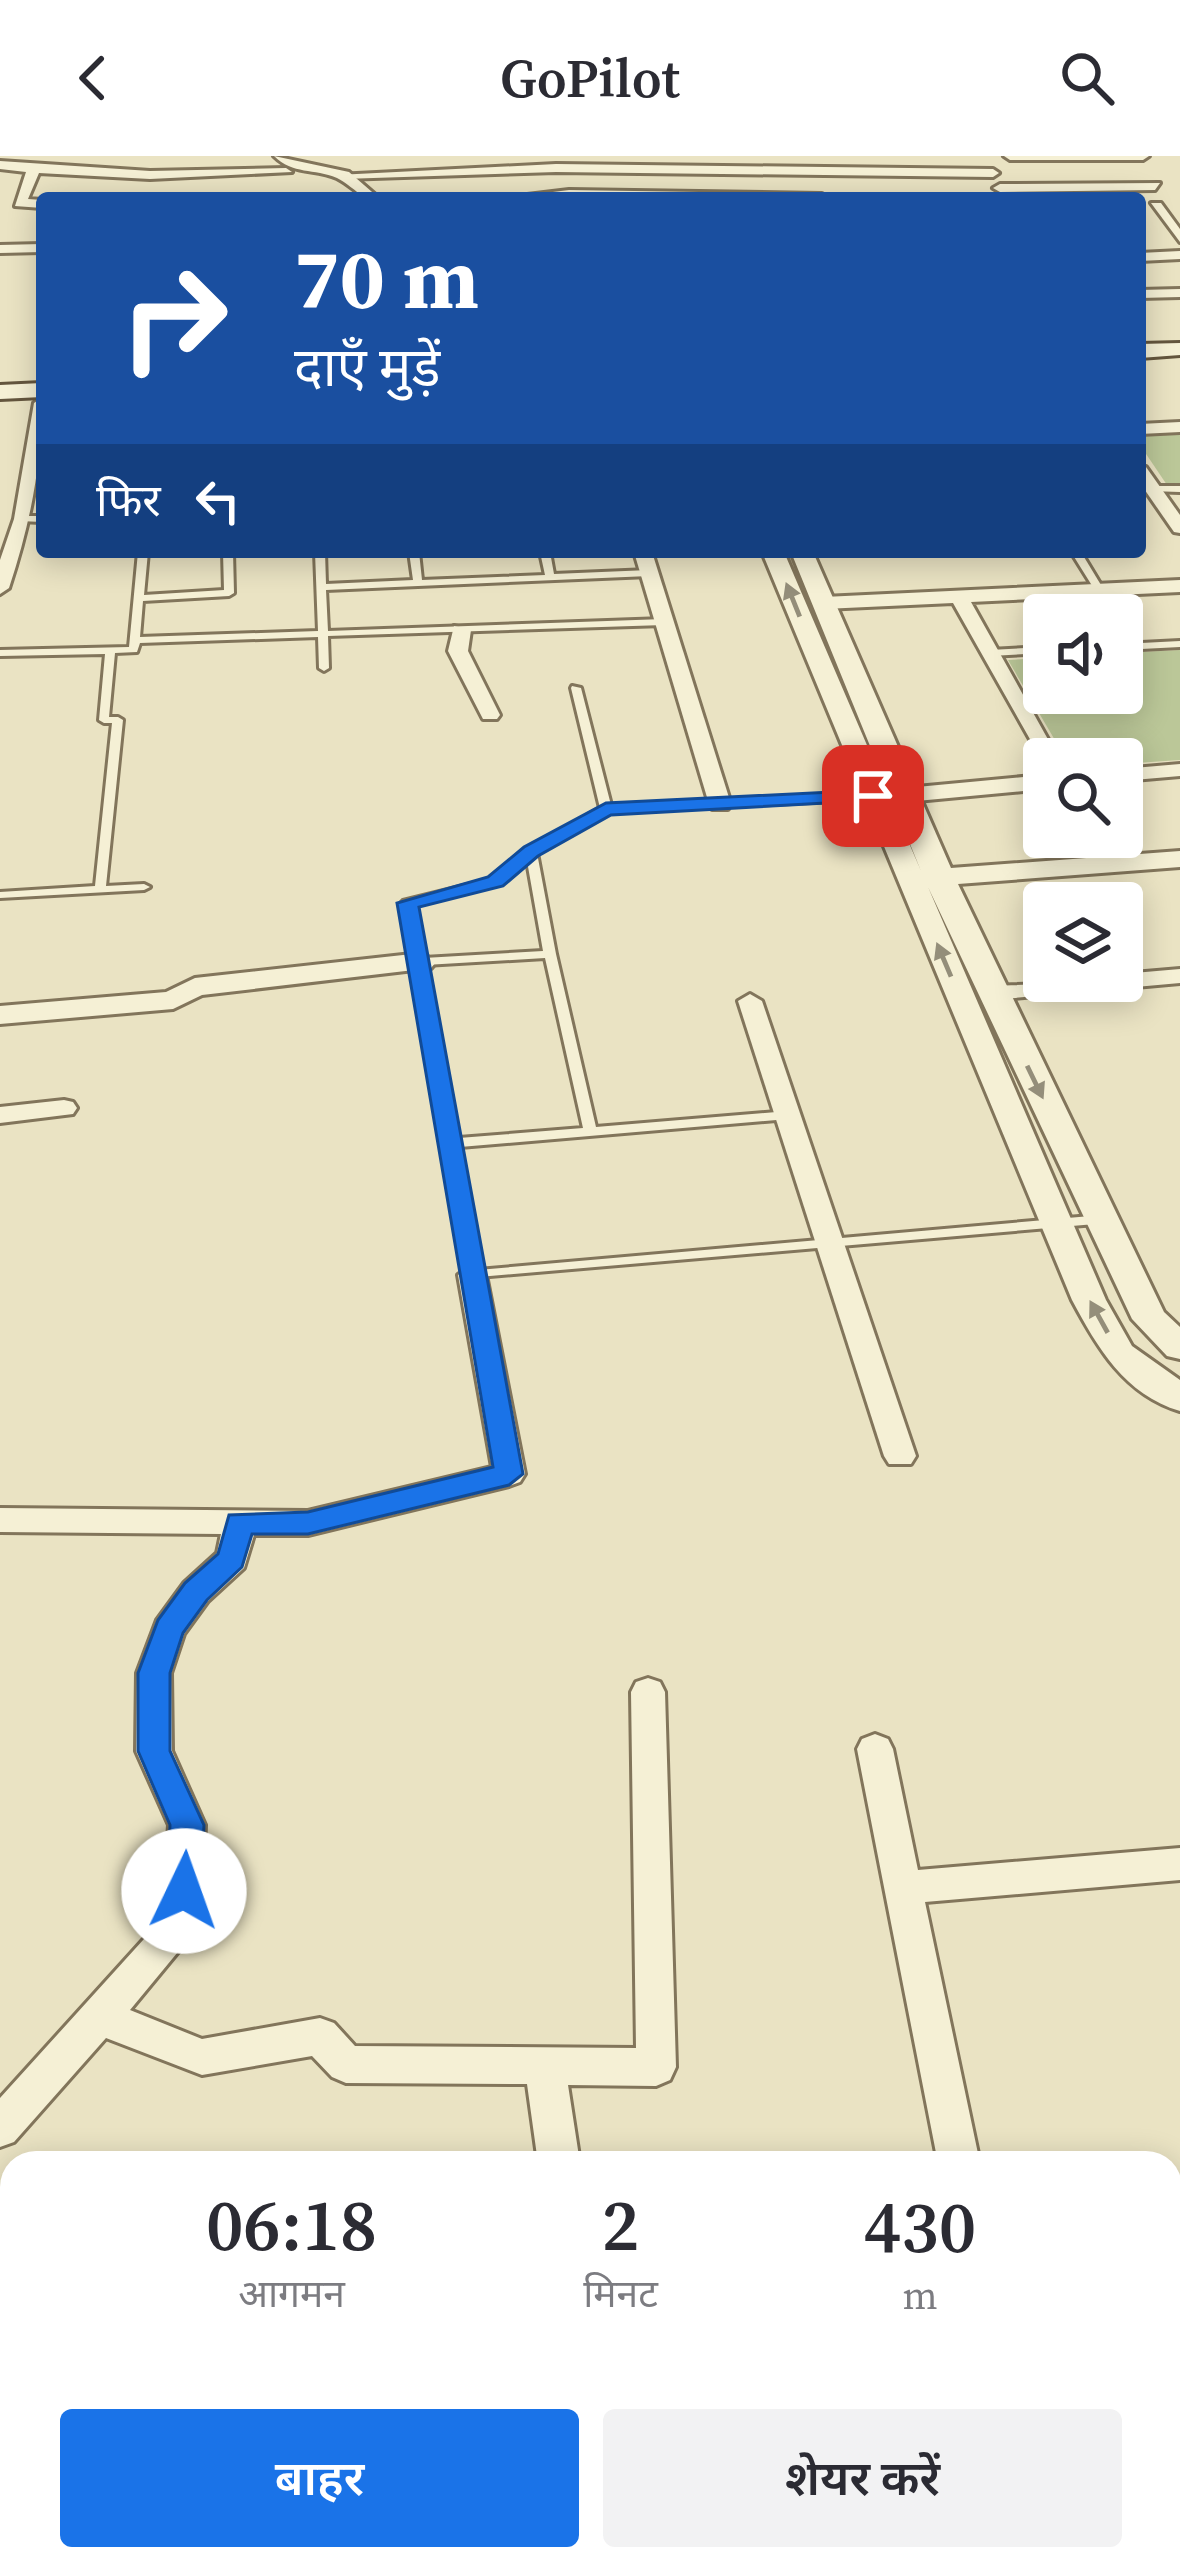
<!DOCTYPE html>
<html lang="hi">
<head>
<meta charset="utf-8">
<style>
  :root { --surface:#fff; --page:#f2f2f3; --text:#2b2b33; --muted:#7c7c81; --accent:#1a73e8 }
  body { margin:0; font-family:"Source Serif 4","Noto Sans Devanagari",serif; background:var(--page); color:var(--text); height:100vh; display:flex; flex-direction:column; font-size:45px; white-space:nowrap }
  * { box-sizing:border-box; margin:0 }
  p { font-size:39px; color:var(--muted) }
  .icon { flex:none; width:66px; height:66px; fill:none; stroke:currentColor; stroke-width:2; stroke-linecap:round; stroke-linejoin:round }
  .map { position:relative; flex:1; overflow:hidden }
  .details { position:absolute; left:0px; top:1995px; width:1182px; height:420px; display:flex; flex-direction:column; background:var(--surface); border-radius:36px 36px 0 0; box-shadow:0 6px 30px #0003 }
  .details>* { flex:none }
  .guide { position:absolute; left:36px; top:36px; width:1110px; height:366px; border-radius:12px; box-shadow:0 6px 30px #0003; background:#1a4fa0; color:#fff; overflow:hidden }
  .buttons { position:absolute; left:1023px; top:438px; display:grid; gap:24px }
  .buttons a { display:grid; place-items:center; width:120px; height:120px; border-radius:12px; background:var(--surface); box-shadow:0 6px 30px #0003; font-size:60px }
  .pin { position:absolute; display:grid; place-items:center; width:102px; height:102px; color:#fff; margin:-51px; border-radius:24px; box-shadow:0 6px 18px #0006 }
  .me { position:absolute; width:132px; margin:-66px; rotate:3deg; stroke-linejoin:round; filter:drop-shadow(0 0 9px #0008) }
  .turn { display:flex; align-items:center; gap:42px; height:252px; padding:0 60px; font-size:54px }
  .turn .icon { width:156px; height:156px; stroke-width:2.5 }
  .turn b { display:block; font-size:84px; line-height:102px }
  .then { display:flex; align-items:center; height:114px; padding:0 60px; background:#0003; gap:24px; font-size:45px }
  .eta { display:flex; justify-content:space-evenly; align-items:center; height:204px; text-align:center }
  .eta b { font-size:72px; font-weight:600; line-height:84px }
  .action { display:flex; gap:24px; margin-top:auto; padding:24px 60px }
  .action a { flex:1; height:138px; border-radius:12px; background:var(--accent); color:#fff; font-size:48px; font-weight:600; line-height:138px; text-align:center }
  .action a+a { background:var(--page); color:var(--text) }
  header { display:flex; justify-content:space-between; align-items:center; height:156px; padding:0 60px; background:var(--surface); font-size:54px; font-weight:600 }
  .map>svg:first-child { display:block }
  .green { fill:#bbc798 }
  .lines { fill:none; stroke-linecap:round; stroke-linejoin:round }
  .service-casing { stroke:#82755b; stroke-width:6 }
  .minor-casing { stroke:#82755b; stroke-width:6 }
  .tertiary-casing { stroke:#82755b; stroke-width:6 }
  .secondary-casing { stroke:#64563e; stroke-width:6 }
  .service { fill:#f5f0d5; fill-rule:evenodd }
  .minor { fill:#f5f0d5; fill-rule:evenodd }
  .tertiary { fill:#f5f0d5; fill-rule:evenodd }
  .secondary { fill:#f5f0d5; fill-rule:evenodd }
  .oneway { fill:#948e7a }
  .route { fill:#1a73e8; stroke:#114b97; stroke-width:3 }
</style>
</head>
<body>
<header><svg class="icon" aria-label="back" viewBox="0 0 24 24"><path d="M15 5l-7 7 7 7"/></svg>GoPilot<svg class="icon" aria-label="search" viewBox="0 0 24 24"><circle cx="10" cy="10" r="6"/><path d="M15 15l6 6"/></svg></header>
<div class="map">
<svg width="1180" height="2415" viewBox="0 0 1180 2415">
  <rect width="100%" height="100%" fill="#eae3c3"/>
  <g class="green">
    <polygon points="1180,277 1180,329 1167,329 1140,289 1140,279"/>
    <polygon points="1180,494 1180,604 1122,608 1122,603 1066,603 1008,504 1044,502 1044,537 1122,537 1122,497"/>
  </g>
  <g class="lines">
    <defs>
      <g id="service">
        <polygon points="1153,330 1180,330 1180,336 1150,335 1149,333"/>
        <polygon points="23,360 42,360 42,366 20,365 20,361"/>
        <polygon points="138,396 148,396 144,439 224,434 223,396 233,396 234,437 229,440 143,445 140,481 318,475 315,396 325,396 326,428 413,424 409,396 419,396 422,424 545,419 540,396 550,396 554,418 649,414 654,417 649,420 326,434 328,475 664,463 669,466 664,469 328,480 329,512 324,515 319,512 318,481 140,487 137,496 115,497 109,561 118,561 123,564 106,730 144,728 150,731 144,734 0,742 0,736 95,730 112,567 104,567 99,564 105,498 0,500 0,494 129,491"/>
        <polygon points="1071,396 1081,396 1104,434 1102,436 1096,436"/>
        <polygon points="1180,485 1180,491 1122,494 1122,488"/>
        <polygon points="1044,491 1044,497 990,500 985,497 990,494"/>
        <path d="M572 530 581 532 611 649 873 637 878 640 873 643 608 656 537 697 556 798 596 971 788 955 795 959 788 963 460 991 478 1114 1102 1059 1107 1061 1109 1064 1107 1067 467 1122 446 987 401 747 403 745 492 723 527 694 600 652 571 532ZM527 705 543 795 424 802 413 749 500 727ZM545 802 583 972 459 982 425 809Z"/>
      </g>
      <g id="minor">
        <polygon points="1004,0 1149,0 1143,4 1010,4"/>
        <polygon points="0,5 150,15 286,12 292,16 150,23 39,17 28,43 42,44 42,52 15,50 26,16 0,13"/>
        <polygon points="556,8 993,13 999,17 993,21 556,16 343,23 337,19"/>
        <polygon points="1160,27 1155,34 1000,36 993,32 1000,28"/>
        <polygon points="569,34 822,38 829,42 503,42"/>
        <polygon points="1151,47 1161,47 1180,73 1180,86"/>
        <polygon points="42,88 42,96 0,97 0,89"/>
        <polygon points="1180,95 1180,103 1140,105 1140,97"/>
        <polygon points="1180,133 1180,141 1140,142 1140,134"/>
        <path d="M42 242C42 310 30 368 9 432L0 438V404L14 363 34 247Z"/>
        <polygon points="1180,266 1180,276 1140,278 1140,268"/>
        <polygon points="1140,310 1146,311 1180,359 1180,377 1174,376 1140,327"/>
        <polygon points="634,396 652,396 731,648 728,653 712,653 709,648"/>
        <polygon points="1180,424 1180,436 971,446 1059,603 1044,603 1044,608 953,447 824,453 814,447 824,441"/>
        <polygon points="454,470 471,474 468,495 500,559 497,563 483,563 448,495"/>
        <polygon points="1180,608 1180,620 1122,625 1122,613"/>
        <polygon points="1044,619 1044,633 906,646 895,639 906,632"/>
        <polygon points="1180,813 1180,827 992,844 980,837 992,830 1122,825 1122,818"/>
        <polygon points="750,838 762,845 916,1300 911,1308 889,1308 884,1300 738,845"/>
        <polygon points="64,944 73,946 77,952 73,958 0,967 0,951"/>
        <polygon points="472,1109 486,1119 525,1318 520,1326 509,1330 308,1379 254,1379 244,1412 208,1445 184,1478 171,1517 172,1595 205,1669 201,1768 130,1854 202,1883 320,1862 334,1867 355,1890 636,1892 631,1536 636,1526 648,1522 660,1526 665,1536 676,1911 670,1924 656,1930 568,1929 580,2007 538,2007 527,1928 346,1927 332,1921 312,1900 202,1919 106,1882 14,1986 0,1991 0,1942 163,1762 169,1669 136,1595 137,1517 157,1464 184,1427 217,1397 221,1378 0,1376 0,1352 308,1355 492,1311 458,1119"/>
        <polygon points="875,1578 888,1583 893,1593 918,1714 1180,1692 1180,1724 925,1746 980,2007 938,2007 857,1593 862,1583"/>
        <rect x="1170" y="2073" width="10" height="42"/>
        <polygon points="1180,2308 1180,2354 1170,2355 1170,2309"/>
        <polygon points="593,2403 641,2403 642,2415 594,2415"/>
        <polygon points="802,2403 850,2403 853,2415 805,2415"/>
      </g>
      <g id="tertiary">
        <path d="M274 0 349 16 379 42C357 42 355 31 337 22 314 12 293 19 274 0Z"/>
        <path d="M762 396H784L921 715 791 396H813L951 712 1180 695V711L958 728 1164 1156 1180 1171V1203L1167 1200 1132 1163 928 731 1106 1144 1132 1190 1180 1224V1255C1125 1239 1097 1191 1072 1144Z"/>
        <polygon points="421,797 436,806 431,812 202,839 173,853 0,868 0,850 166,836 195,822"/>
      </g>
      <g id="secondary">
        <polygon points="1180,187 1180,199 1140,202 1140,188"/>
        <polygon points="42,227 42,241 0,243 0,229"/>
      </g>
    </defs>
    <use href="#service" class="service-casing"/>
    <use href="#minor" class="minor-casing"/>
    <use href="#tertiary" class="tertiary-casing"/>
    <use href="#secondary" class="secondary-casing"/>
    <use href="#service" class="service"/>
    <use href="#minor" class="minor"/>
    <use href="#tertiary" class="tertiary"/>
    <use href="#secondary" class="secondary"/>
  </g>
  <defs><path id="oneway-solid" d="M-6-.8H1V-3.2L6.5 0L1 3.2V.8H-6Z" transform="scale(3)"/></defs>
  <g class="oneway">
    <use href="#oneway-solid" transform="translate(793 444) rotate(-112)"/>
    <use href="#oneway-solid" transform="translate(944 804) rotate(-113)"/>
    <use href="#oneway-solid" transform="translate(1035 926) rotate(64)"/>
    <use href="#oneway-solid" transform="translate(1099 1161) rotate(-119)"/>
  </g>
  <polygon class="route" points="873,634 883,640 880,644 611,659 538,700 503,730 419,751 523,1318 509,1329 308,1378 252,1378 242,1411 207,1444 183,1477 170,1517 170,1595 204,1669 201,1735 196,1746 184,1750 172,1746 167,1735 170,1669 138,1595 138,1517 158,1464 185,1427 218,1398 229,1359 308,1356 493,1311 397,747 488,721 524,691 606,647"/>
</svg>
<div class="buttons">
<a><svg class="icon" aria-label="sound" viewBox="0 0 24 24"><path d="M4 9h4l5-4v14l-5-4H4zM17 9q2 3 0 6"/></svg></a>
<a><svg class="icon" aria-label="search" viewBox="0 0 24 24"><circle cx="10" cy="10" r="6"/><path d="M15 15l6 6"/></svg></a>
<a><svg class="icon" aria-label="layers" viewBox="0 0 24 24"><path d="M12 4l9 5-9 5-9-5zM3 14l9 5 9-5"/></svg></a>
</div>
<div class="pin" style="left:873px;top:640px;background:#d93025"><svg class="icon" aria-label="arrive" viewBox="0 0 24 24"><path d="M6 21V4h12l-3 4 3 4H6"/></svg></div>
<svg class="me" style="left:184px;top:1735px" viewBox="-20 -20 40 40"><circle r="19" fill="#fff"/><path d="M0-13L10 11 0 6-10 11z" fill="#1a73e8"/></svg>
<div class="guide">
<div class="turn"><svg class="icon" aria-label="right" viewBox="0 0 24 24"><path d="M7 20v-9h11M14 6l5 5-5 5"/></svg><div><b>70 m</b>दाएँ मुड़ें</div></div>
<div class="then">फिर<svg class="icon" aria-label="left" viewBox="0 0 24 24"><path d="M17 20v-9H6M10 6l-5 5 5 5"/></svg></div>
</div>
<section class="details">
<div class="eta">
<div><b>06:18</b><p>आगमन</p></div>
<div><b>2</b><p>मिनट</p></div>
<div><b>430</b><p>m</p></div>
</div>
<div class="action"><a>बाहर</a><a>शेयर करें</a></div>
</section>
</div>
</body>
</html>
